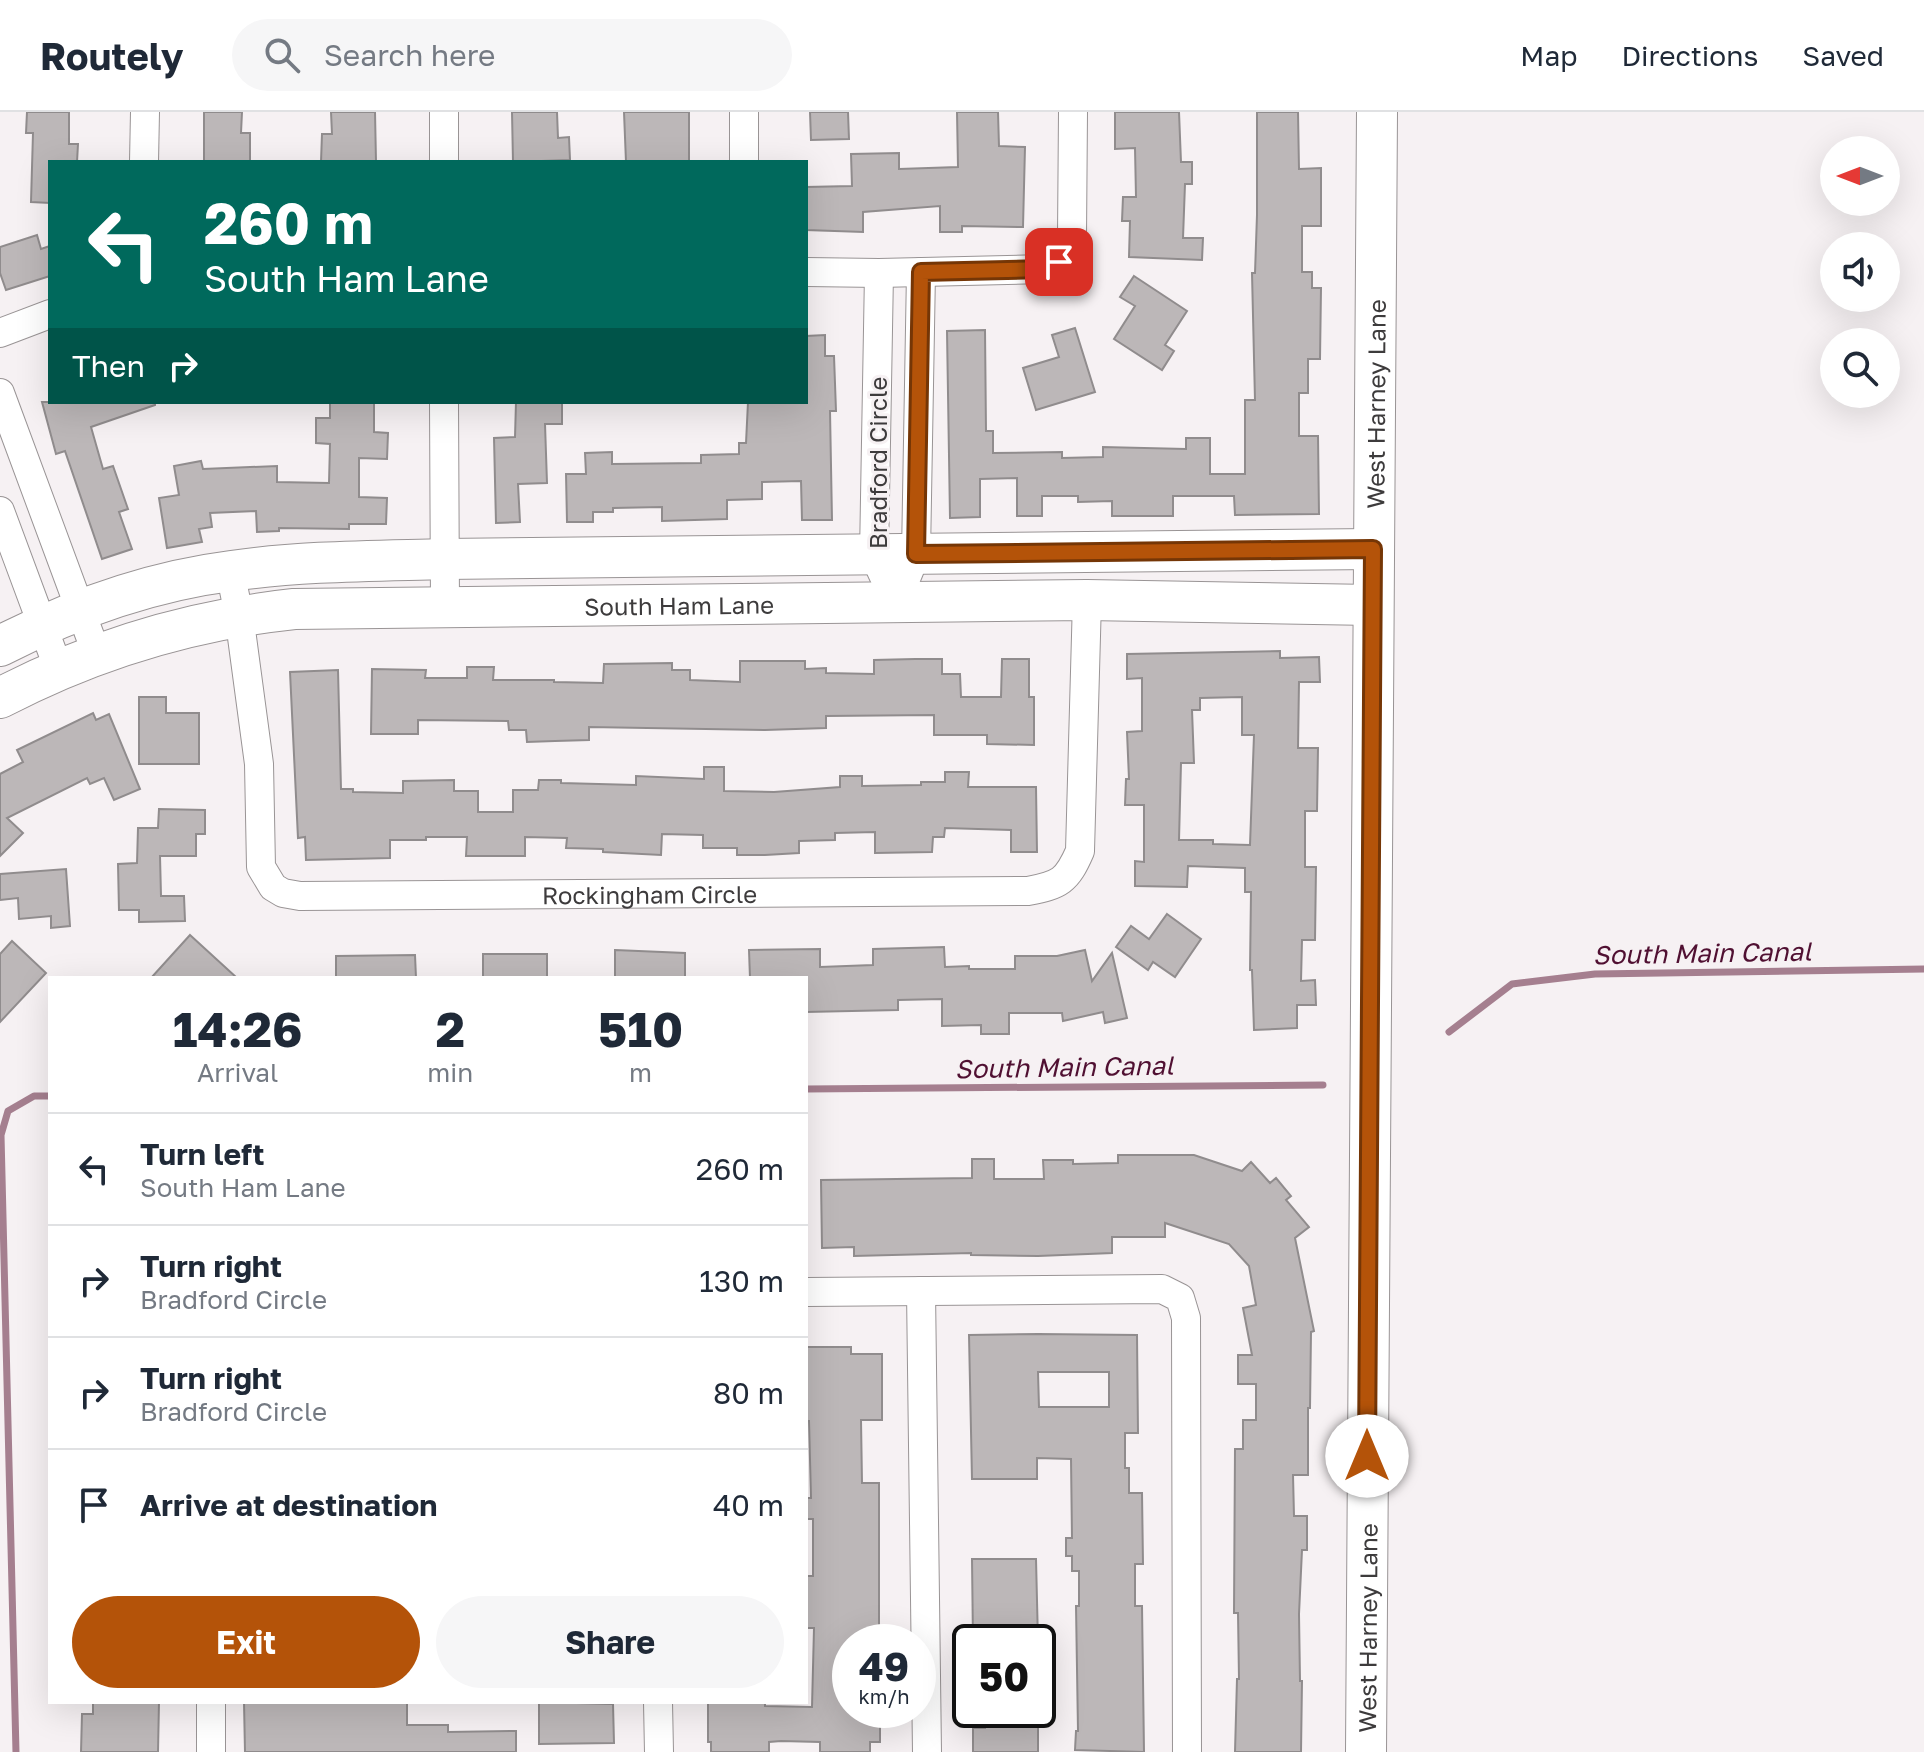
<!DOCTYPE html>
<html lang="en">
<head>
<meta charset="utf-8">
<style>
  :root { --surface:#fff; --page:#f6f6f7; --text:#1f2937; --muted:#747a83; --line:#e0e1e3; --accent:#b45309 }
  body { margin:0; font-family:"Golos Text",sans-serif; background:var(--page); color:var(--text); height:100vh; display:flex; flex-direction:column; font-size:30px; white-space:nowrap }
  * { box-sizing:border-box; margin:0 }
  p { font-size:26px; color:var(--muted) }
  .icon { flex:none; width:44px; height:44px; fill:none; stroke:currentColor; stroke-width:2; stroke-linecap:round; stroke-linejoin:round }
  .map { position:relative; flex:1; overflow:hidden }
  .sheet { position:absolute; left:48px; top:864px; width:760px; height:728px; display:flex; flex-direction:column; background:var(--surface); border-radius:0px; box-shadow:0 8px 32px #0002 }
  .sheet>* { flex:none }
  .hud { position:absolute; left:48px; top:48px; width:760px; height:244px; border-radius:0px; box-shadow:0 8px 32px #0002; background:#00695c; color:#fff; overflow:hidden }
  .needle { width:52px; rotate:270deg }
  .controls { position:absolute; left:1820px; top:24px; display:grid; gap:16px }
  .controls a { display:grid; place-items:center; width:80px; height:80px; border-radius:50%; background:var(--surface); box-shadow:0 8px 32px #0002; font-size:40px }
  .speed { position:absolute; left:832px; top:1512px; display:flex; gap:16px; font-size:40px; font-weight:700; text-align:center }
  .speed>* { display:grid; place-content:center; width:104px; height:104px; border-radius:50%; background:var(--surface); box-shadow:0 8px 32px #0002; line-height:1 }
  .speed small { font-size:20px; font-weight:400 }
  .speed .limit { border:4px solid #111; border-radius:12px; background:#fff; color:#111 }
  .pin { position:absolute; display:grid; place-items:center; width:68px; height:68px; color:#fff; margin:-34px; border-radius:16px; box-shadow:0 4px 12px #0006 }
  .me { position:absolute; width:88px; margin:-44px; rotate:0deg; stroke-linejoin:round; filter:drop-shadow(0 0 6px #0008) }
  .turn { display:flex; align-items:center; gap:28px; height:168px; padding:0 24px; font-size:36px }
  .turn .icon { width:104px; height:104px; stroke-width:2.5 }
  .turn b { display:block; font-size:56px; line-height:68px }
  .then { display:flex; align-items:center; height:76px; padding:0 24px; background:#0003; gap:16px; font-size:30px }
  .eta { display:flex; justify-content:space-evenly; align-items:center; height:136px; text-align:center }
  .eta b { font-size:48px; font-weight:700; line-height:56px }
  .button { display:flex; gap:16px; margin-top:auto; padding:16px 24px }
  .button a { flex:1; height:92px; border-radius:48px; background:var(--accent); color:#fff; font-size:32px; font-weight:700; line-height:92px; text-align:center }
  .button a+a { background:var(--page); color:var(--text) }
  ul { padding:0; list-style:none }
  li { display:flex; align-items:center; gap:24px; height:112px; padding:0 24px; border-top:2px solid var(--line) }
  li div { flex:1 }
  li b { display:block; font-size:30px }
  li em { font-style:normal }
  header { display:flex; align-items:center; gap:48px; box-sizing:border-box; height:112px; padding:0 40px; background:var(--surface); border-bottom:2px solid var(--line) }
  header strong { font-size:38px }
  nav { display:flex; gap:44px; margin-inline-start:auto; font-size:28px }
  .search { width:560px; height:72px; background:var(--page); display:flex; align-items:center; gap:20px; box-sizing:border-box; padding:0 28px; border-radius:44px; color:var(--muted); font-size:30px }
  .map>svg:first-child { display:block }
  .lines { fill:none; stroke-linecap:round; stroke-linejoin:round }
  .stream { stroke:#a57f8f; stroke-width:7 }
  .building { fill:#bcb7b8; stroke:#908c8d; stroke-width:2; fill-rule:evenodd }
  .street-casing { stroke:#999495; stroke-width:30 }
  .secondary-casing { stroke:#999495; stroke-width:42 }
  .street { stroke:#fff; stroke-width:28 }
  .secondary { stroke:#fff; stroke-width:40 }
  .route-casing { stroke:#753606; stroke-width:20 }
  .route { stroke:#b45309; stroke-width:14 }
  .labels { text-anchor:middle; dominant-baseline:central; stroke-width:6; stroke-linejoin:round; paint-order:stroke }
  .street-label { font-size:24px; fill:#3d3b3c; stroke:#f6f1f3 }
  .water-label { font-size:26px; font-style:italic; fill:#501032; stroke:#f6f1f3 }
</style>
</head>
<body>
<header>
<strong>Routely</strong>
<div class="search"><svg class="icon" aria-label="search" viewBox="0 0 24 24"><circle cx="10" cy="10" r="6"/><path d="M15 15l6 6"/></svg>Search here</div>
<nav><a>Map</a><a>Directions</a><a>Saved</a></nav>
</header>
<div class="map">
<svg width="1924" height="1640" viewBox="0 0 1924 1640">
  <rect width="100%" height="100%" fill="#f6f1f3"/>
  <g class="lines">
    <g class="stream">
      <polyline points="1449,920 1512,872 1595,862 1924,857"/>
      <polyline points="806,977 1323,973"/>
      <polyline points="16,1640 1,1023 8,999 34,984 50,984"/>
    </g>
  </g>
  <g class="building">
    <polygon points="27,0 69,0 69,32 78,32 77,50 50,50 50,91 31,90 33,21 26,21"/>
    <polygon points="204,0 242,0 241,21 250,21 250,50 204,50"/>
    <polygon points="331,0 375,0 376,50 321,50 322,22 332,22"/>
    <polygon points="512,0 557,0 558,26 569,25 570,48 513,50"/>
    <polygon points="624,0 689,0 689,50 626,50"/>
    <polygon points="810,0 848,0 849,27 811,28"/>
    <polygon points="957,0 998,0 999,34 1025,35 1023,115 962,114 962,120 940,120 940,94 863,100 863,120 806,118 806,75 852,74 851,42 899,41 899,57 958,55"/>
    <polygon points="1115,0 1179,0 1181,50 1192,50 1192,72 1185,72 1183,126 1203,126 1202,148 1129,145 1130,109 1122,109 1123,85 1136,85 1135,36 1115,37"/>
    <polygon points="1257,0 1298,0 1299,57 1321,56 1321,114 1302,114 1302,160 1312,160 1312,176 1321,176 1320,247 1308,247 1308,281 1299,281 1299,324 1318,324 1319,402 1235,403 1234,384 1173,384 1173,404 1112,404 1112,389 1078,390 1078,384 1042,384 1042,404 1017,404 1017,366 980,367 980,405 950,406 947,219 985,218 986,319 993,319 993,341 1062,340 1062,346 1103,345 1103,335 1186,337 1186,326 1210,326 1210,362 1245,362 1245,288 1255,288 1252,161 1255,161 1257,103"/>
    <polygon points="37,123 41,137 50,134 50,164 6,178 0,161 0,135"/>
    <polygon points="1134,164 1187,199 1165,233 1174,239 1162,258 1114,227 1135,194 1120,185"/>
    <polygon points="1075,216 1095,280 1036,298 1023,256 1059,245 1052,223"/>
    <polygon points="825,223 825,244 834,244 836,299 830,299 832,408 802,408 801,369 762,370 762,387 727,388 727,407 662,409 662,395 613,396 613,400 593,400 593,410 567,410 566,362 586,362 585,341 612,340 612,352 701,351 701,343 739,342 739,331 746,331 748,290 806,290 806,224"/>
    <polygon points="42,290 155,290 155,293 91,315 103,357 113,354 128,397 119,400 132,437 102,447 65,339 56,342"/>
    <polygon points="330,290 374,290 374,320 388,321 387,347 359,346 359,385 387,386 386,412 349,412 349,417 279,416 279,419 257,420 256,399 210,401 212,415 199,417 202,430 167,436 159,386 179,383 174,354 201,349 203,357 277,354 277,370 329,371 330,332 316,331 316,306 330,306"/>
    <polygon points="516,290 562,290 562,312 545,312 547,371 518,372 520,410 496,411 494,326 515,325"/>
    <path d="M1280 539V546L1319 545 1320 570H1299L1298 636H1318L1317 699H1305V755H1316L1315 828H1302L1301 869 1315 868 1316 893H1297V916L1254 918 1252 858H1250L1251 780H1245V756L1188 754 1187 775 1135 774V749L1144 750V693H1125L1126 667H1129L1127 620 1142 619V566L1127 567V542ZM1242 585V623H1254L1250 733 1213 732V728H1179L1181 651H1194L1192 598H1200V586Z"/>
    <polygon points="915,547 942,547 942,562 960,562 961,585 1001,585 1002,547 1029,547 1029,585 1034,585 1034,633 987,632 987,623 934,623 934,603 826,604 826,616 765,618 589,615 589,628 555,629 527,630 526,618 509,618 508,609 418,608 418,622 371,622 372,557 426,558 425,566 467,566 467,555 494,555 493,568 554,568 554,570 603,571 604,552 672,551 672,558 690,558 690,568 740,570 740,549 805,549 805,557 826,556 826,561 874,562 874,548"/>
    <polygon points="338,558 341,677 353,677 353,680 403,681 403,669 454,668 454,679 478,679 478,700 513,700 513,678 538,678 539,668 561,668 561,671 636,673 636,664 704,667 704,655 724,655 724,679 774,680 840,675 840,664 862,664 862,674 921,673 921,670 945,670 945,660 969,660 968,675 1036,675 1037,740 1011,740 1011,718 945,716 944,725 933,725 932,740 875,741 875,720 835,721 835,728 799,729 799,741 765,743 737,743 737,736 703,736 703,723 662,722 661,743 603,740 603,737 566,736 567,726 525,725 525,744 466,744 467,725 426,725 426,728 390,728 390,746 306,748 305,725 298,726 290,560"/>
    <polygon points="139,585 166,585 166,601 199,601 199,652 139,652"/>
    <polygon points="93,601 96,608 109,602 140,677 114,688 104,666 90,672 87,666 7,706 23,721 0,744 0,662 23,650 17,638"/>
    <polygon points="159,697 205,698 205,722 196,722 196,744 160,744 161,784 184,784 185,809 139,810 139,798 119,798 118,752 137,751 138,716 158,716"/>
    <polygon points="66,757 70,814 51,816 51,804 19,807 18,786 0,788 0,762"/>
    <polygon points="1167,802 1201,827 1175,865 1153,850 1148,858 1116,835 1131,814 1149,827"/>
    <polygon points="190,823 237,866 151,866"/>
    <polygon points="12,829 46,861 0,910 0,842"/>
    <polygon points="944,835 945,855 969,854 969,857 1015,857 1015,844 1057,844 1085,838 1092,869 1112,841 1127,906 1105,911 1103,900 1063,909 1062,901 1009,901 1009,922 981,922 981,913 942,914 942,887 898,888 898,898 806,900 806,866 750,866 749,838 820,837 820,855 873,853 873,837"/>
    <polygon points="615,838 685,841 685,866 615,866"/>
    <rect x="483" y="842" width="64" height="24"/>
    <polygon points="415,843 416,866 336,866 336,844"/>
    <polygon points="1118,1043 1194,1043 1242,1059 1251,1050 1270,1071 1276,1066 1291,1084 1286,1088 1309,1115 1295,1126 1314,1219 1311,1220 1310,1296 1308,1296 1308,1363 1293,1363 1294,1404 1307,1404 1307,1438 1302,1438 1299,1502 1300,1569 1302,1569 1301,1640 1235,1640 1237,1567 1239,1567 1238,1501 1234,1501 1235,1337 1243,1337 1243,1308 1256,1308 1256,1272 1238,1272 1238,1243 1252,1243 1243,1196 1256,1193 1249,1154 1229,1132 1165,1111 1165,1125 1112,1125 1112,1141 1038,1144 971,1143 971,1141 854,1144 854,1135 822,1136 821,1068 972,1066 972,1047 994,1047 994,1067 1044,1067 1043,1048 1073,1048 1073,1052 1118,1051"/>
    <path d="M1038 1222 1137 1223 1138 1321H1125V1356H1129V1381H1142L1143 1452H1135V1494H1142L1144 1640 1075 1638 1076 1619H1078L1076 1494H1079V1459H1072V1444H1066V1426H1072L1071 1347 1037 1346V1367H972L969 1223ZM1038 1260H1109V1295H1039Z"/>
    <polygon points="806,1235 851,1235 851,1242 882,1242 882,1308 861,1308 862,1371 879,1371 879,1516 869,1516 869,1530 850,1530 850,1598 880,1598 880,1630 870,1630 870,1640 820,1640 820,1630 781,1629 769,1630 769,1640 711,1640 711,1630 708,1630 708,1591 765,1590 765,1594 812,1595 814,1516 806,1516 806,1464 813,1464 813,1407 806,1407 806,1386 811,1386 809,1309 806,1309"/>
    <polygon points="972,1447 1036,1447 1038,1530 973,1530"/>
    <polygon points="93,1590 159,1590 158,1640 81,1640 82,1602 93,1602"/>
    <polygon points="244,1590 407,1590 407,1613 448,1613 448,1620 516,1619 516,1640 245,1640"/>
    <polygon points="539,1590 613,1592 614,1631 539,1632"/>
    <polygon points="985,1598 1038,1598 1038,1640 973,1640 973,1616 985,1616"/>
  </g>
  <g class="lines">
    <defs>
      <g id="street">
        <polyline points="144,50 145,0"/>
        <polyline points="444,50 444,0"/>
        <polyline points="744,50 744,0"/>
        <path d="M806 160 879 161 1044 157C1060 150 1068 141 1072 124L1073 0"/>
        <polyline points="879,161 874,443 896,491"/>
        <polyline points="0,221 50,202"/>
        <polyline points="0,281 97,543"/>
        <polyline points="444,290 445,494"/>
        <polyline points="0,399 59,558"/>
        <path id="s1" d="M230 459 239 503 259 652 261 755 273 775 283 781 300 784 1028 779C1060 773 1067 769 1080 739L1087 488"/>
        <polyline points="896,491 916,442 921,160"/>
        <polyline points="921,1179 927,1640"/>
        <polyline points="806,1180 1162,1177 1180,1186 1186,1206 1187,1640"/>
        <polyline points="211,1590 211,1640"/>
        <polyline points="658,1590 659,1640"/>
      </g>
      <g id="secondary">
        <path d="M0 534C71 498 152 469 231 459 301 449 373 449 444 447L1373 437"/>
        <path id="s2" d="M0 586C92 538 191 508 294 497L1087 488 1372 493"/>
        <path id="s3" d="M1366 1640 1377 0"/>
      </g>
    </defs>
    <use href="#street" class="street-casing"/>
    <use href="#secondary" class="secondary-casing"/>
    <use href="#street" class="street"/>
    <use href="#secondary" class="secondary"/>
  </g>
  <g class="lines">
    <defs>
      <polyline id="route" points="1059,150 1044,157 921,160 916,442 1373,437 1367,1344"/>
    </defs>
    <use href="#route" class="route-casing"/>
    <use href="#route" class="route"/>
  </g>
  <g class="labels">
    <g class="street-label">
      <text stroke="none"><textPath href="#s3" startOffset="1348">West Harney Lane</textPath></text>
      <text transform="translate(877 351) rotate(-90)">Bradford Circle</text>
      <text stroke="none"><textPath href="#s2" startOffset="694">South Ham Lane</textPath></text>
      <text stroke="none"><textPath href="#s1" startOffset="700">Rockingham Circle</textPath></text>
      <text stroke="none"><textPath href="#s3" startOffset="124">West Harney Lane</textPath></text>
    </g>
    <g class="water-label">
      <text transform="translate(1702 841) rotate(-1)">South Main Canal</text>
      <text transform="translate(1064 955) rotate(-1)">South Main Canal</text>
    </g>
  </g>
</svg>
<div class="controls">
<a><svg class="needle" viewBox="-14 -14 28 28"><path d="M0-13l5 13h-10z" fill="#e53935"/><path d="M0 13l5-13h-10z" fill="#747a83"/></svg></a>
<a><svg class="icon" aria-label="sound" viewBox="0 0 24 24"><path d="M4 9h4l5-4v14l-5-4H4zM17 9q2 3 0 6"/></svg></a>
<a><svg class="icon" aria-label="search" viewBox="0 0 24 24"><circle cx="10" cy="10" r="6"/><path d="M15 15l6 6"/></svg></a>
</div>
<div class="speed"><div>49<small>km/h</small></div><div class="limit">50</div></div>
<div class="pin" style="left:1059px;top:150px;background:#d93025"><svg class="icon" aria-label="arrive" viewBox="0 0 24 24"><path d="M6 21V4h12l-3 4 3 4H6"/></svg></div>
<svg class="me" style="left:1367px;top:1344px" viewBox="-20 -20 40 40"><circle r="19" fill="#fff"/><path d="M0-13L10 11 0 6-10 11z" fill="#b45309"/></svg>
<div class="hud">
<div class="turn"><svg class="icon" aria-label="left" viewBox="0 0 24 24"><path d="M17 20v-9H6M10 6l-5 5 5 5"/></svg><div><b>260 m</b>South Ham Lane</div></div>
<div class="then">Then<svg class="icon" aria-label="right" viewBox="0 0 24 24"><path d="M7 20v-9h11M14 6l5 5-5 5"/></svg></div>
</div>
<section class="sheet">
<div class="eta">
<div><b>14:26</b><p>Arrival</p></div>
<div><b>2</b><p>min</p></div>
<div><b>510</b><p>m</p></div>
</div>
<ul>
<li><svg class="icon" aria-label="left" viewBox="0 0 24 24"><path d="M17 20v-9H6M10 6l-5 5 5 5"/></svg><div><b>Turn left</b><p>South Ham Lane</p></div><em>260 m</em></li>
<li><svg class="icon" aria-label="right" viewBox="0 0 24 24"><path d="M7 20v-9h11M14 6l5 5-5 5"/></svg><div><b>Turn right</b><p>Bradford Circle</p></div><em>130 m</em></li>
<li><svg class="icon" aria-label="right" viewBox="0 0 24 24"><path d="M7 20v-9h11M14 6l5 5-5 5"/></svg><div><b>Turn right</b><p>Bradford Circle</p></div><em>80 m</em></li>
<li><svg class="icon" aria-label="arrive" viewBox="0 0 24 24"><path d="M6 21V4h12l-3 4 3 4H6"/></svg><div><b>Arrive at destination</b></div><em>40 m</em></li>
</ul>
<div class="button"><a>Exit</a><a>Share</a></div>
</section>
</div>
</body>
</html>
